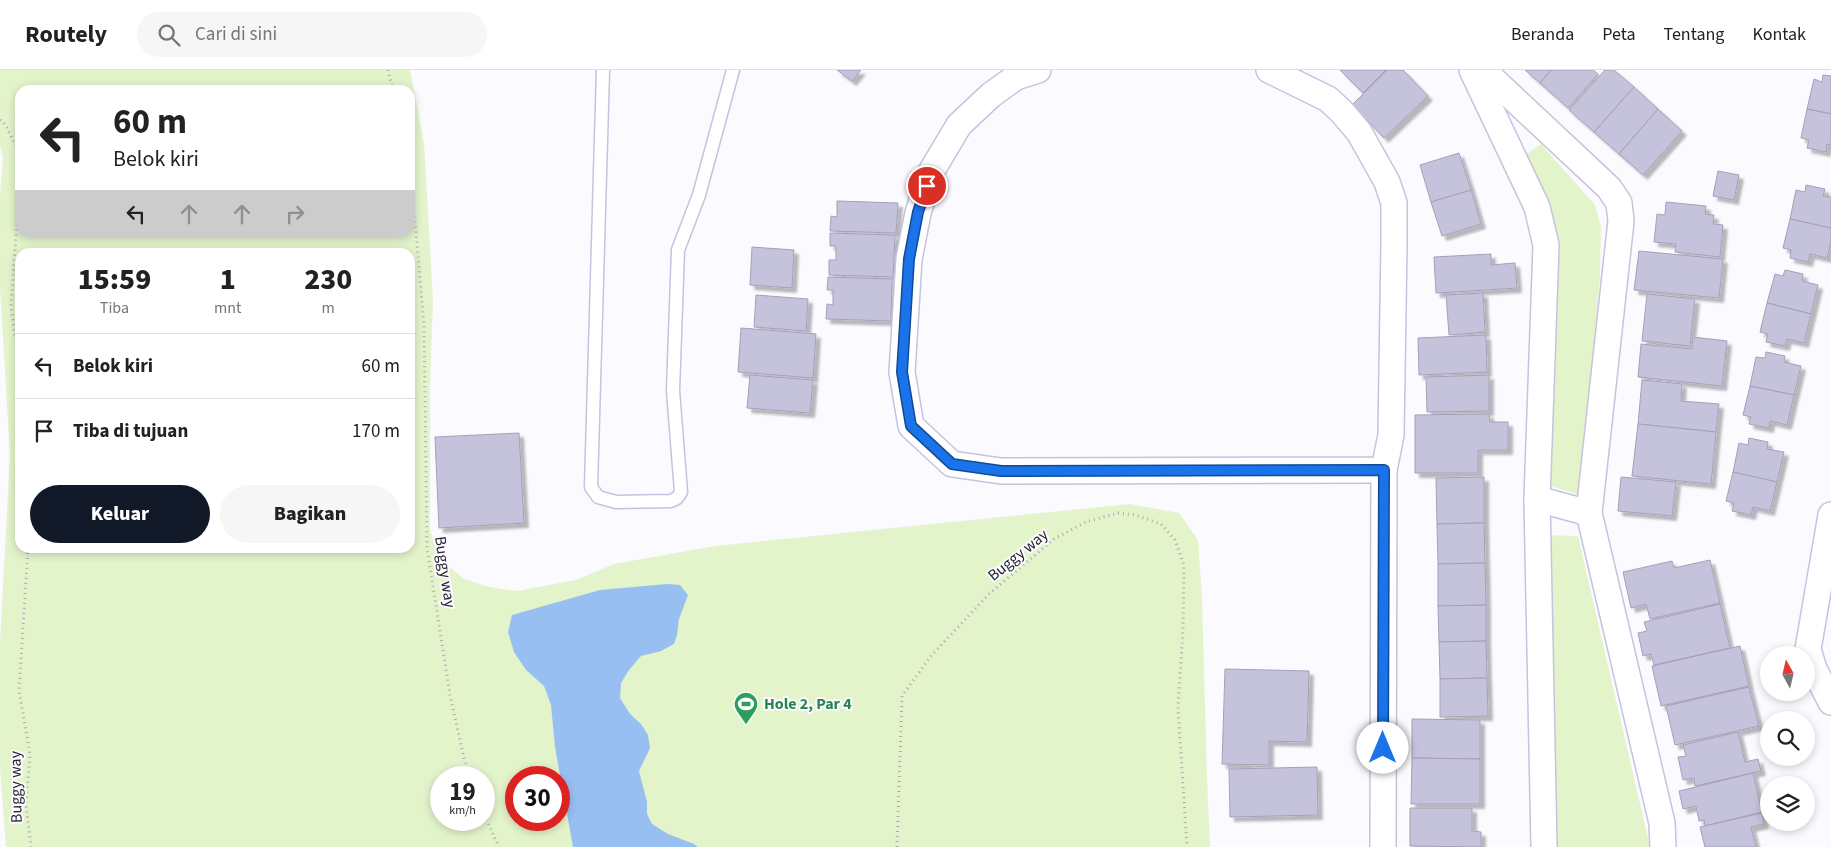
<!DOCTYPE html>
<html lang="id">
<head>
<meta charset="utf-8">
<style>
  :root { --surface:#fff; --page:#f6f6f6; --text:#222; --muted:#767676; --line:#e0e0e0; --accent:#111827 }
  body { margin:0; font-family:"Source Sans 3",sans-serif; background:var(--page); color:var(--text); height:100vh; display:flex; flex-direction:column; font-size:19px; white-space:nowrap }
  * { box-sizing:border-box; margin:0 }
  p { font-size:16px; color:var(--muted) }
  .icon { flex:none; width:28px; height:28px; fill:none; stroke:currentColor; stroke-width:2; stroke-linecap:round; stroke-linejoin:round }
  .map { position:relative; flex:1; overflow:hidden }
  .sheet { position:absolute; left:15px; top:178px; width:400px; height:305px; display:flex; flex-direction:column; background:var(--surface); border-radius:15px; box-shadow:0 2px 8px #0003 }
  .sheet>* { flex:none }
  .hud { position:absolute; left:15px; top:15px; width:400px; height:152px; border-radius:15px; box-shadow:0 2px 8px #0003; background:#fff; color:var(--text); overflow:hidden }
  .needle { width:32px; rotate:352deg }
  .buttons { position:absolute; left:1760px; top:576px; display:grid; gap:10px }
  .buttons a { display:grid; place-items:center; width:55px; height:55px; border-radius:50%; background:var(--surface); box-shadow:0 2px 8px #0003; font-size:25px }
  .speed { position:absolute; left:430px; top:696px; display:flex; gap:10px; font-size:25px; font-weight:700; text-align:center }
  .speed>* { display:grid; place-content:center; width:65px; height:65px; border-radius:50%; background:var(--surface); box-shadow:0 2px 8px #0003; line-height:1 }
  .speed small { font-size:12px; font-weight:400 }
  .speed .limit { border:8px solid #d22; background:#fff; color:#111 }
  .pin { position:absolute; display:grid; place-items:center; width:42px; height:42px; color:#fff; margin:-21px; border:2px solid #fff; border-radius:50%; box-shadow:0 1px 5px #0007 }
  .me { position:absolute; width:55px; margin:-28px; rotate:0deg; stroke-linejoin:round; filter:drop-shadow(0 0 4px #0008) }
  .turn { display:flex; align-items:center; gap:18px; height:105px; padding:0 15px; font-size:22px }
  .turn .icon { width:65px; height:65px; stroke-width:2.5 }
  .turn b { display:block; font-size:35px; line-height:42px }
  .lanes { display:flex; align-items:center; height:48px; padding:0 15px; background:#0003; justify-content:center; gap:25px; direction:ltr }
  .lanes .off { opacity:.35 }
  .eta { display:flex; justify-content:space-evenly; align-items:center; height:85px; text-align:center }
  .eta b { font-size:30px; font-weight:800; line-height:35px }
  .cta { display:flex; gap:10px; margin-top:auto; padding:10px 15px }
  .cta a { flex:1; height:58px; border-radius:30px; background:var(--accent); color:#fff; font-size:20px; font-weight:800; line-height:58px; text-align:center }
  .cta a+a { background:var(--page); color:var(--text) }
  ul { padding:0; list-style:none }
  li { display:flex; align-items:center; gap:15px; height:65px; padding:0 15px; border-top:1px solid var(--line) }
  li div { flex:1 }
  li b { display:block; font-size:19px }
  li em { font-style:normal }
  header { display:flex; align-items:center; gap:30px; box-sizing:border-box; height:70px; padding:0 25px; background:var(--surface); border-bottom:1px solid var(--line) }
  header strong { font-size:24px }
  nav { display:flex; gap:28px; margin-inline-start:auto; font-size:18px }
  .search { width:350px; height:45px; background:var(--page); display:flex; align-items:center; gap:12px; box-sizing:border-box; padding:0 18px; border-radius:28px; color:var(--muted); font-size:19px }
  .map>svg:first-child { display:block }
  .green { fill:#e3f4cb; fill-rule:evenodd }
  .water { fill:#98bff2 }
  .building { fill:#c5c2dc; stroke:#a3a0b9; filter:url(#shadow) }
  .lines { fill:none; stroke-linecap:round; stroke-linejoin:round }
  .lane-casing { stroke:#c6c3de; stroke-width:15 }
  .street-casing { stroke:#c6c3de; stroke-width:28 }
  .path { stroke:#a9a9af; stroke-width:3; stroke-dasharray:1 4; stroke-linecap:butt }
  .lane { stroke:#fff; stroke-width:12 }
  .street { stroke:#fff; stroke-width:25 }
  .route-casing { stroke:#114b97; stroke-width:12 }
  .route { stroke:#1a73e8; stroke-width:9 }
  .labels { text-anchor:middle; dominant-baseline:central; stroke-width:4; stroke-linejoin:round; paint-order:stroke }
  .street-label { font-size:16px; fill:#26252f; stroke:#fafaff }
  .leisure-label { font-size:16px; font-weight:bold; fill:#27864d; stroke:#fafaff; text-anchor:start }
</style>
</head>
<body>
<header>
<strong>Routely</strong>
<div class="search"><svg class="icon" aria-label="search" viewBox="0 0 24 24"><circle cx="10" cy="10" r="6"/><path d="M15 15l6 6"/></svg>Cari di sini</div>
<nav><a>Beranda</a><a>Peta</a><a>Tentang</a><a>Kontak</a></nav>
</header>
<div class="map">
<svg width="1831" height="777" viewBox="0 0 1831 777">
  <defs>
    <filter id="shadow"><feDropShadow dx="4.5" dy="4.5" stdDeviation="1" flood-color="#0004"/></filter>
  </defs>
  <rect width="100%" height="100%" fill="#fafaff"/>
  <g class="green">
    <path d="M0 0H410L424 73 433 230 430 315V460L439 488 464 509 489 517 517 521 576 510 614 494 715 476 1130 434 1179 443 1198 470 1202 527 1207 709 1210 777H6L0 698V573L10 385 0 218V126L3 88 0 75ZM20 20H410V162H20ZM20 182H410V478H20ZM441 708H484V750H441ZM516 708H559V750H516Z"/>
    <polygon points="1541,74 1595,135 1601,157 1600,206 1580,425 1547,415 1552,156 1522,87"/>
    <polygon points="1543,465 1578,466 1650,777 1550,777"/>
  </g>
  <polygon class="water" points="667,514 680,515 688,525 679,549 677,565 674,574 661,581 641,586 629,600 621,613 620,628 630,644 641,654 648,665 650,678 639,701 647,732 647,744 652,754 668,764 694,774 698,777 573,777 555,677 551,635 544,616 526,600 514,582 508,562 512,545 600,520"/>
  <g class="building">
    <polygon points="837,0 861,0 852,11"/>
    <polygon points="1340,0 1386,0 1363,23"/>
    <polygon points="1387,0 1403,0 1428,26 1384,68 1365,48 1359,54 1346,41"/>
    <polygon points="1525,0 1551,0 1540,13"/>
    <polygon points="1551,0 1593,0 1598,4 1568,38 1540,13"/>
    <polygon points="1605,0 1614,0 1634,17 1594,62 1569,40"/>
    <polygon points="1823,5 1831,6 1831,44 1807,39 1814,9 1822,12"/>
    <polygon points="1634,17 1658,39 1619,84 1594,62"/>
    <polygon points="1658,39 1682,61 1643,105 1619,84"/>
    <polygon points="1807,39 1831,44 1831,75 1827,74 1826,82 1807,78 1809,70 1801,68"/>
    <polygon points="1459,83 1471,120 1431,132 1420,95"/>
    <polygon points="1718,101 1739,105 1734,130 1713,126"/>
    <polygon points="1806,115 1825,119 1823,126 1831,127 1831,158 1790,149 1796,120 1805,122"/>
    <polygon points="1471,120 1481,154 1442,166 1431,132"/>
    <polygon points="837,131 898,133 896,163 830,161 831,146 837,147"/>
    <polygon points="1666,132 1706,136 1705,144 1714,145 1713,154 1723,155 1720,187 1675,182 1676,174 1654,172 1657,144 1665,145"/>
    <polygon points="1790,149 1831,158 1831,172 1827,188 1810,184 1808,192 1790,188 1791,180 1783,178"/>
    <polygon points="830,163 895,165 893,207 829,205 829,190 836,190 836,176 830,176"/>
    <polygon points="752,177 794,180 792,218 750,215"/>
    <polygon points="1639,181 1723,189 1719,228 1634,220"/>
    <polygon points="1491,184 1491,195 1515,193 1517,218 1436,223 1434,187"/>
    <polygon points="1785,200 1803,204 1802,211 1818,215 1811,244 1767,233 1775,204 1783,206"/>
    <polygon points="828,207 892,209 891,251 826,249 827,234 833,235 833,220 827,220"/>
    <polygon points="1483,223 1485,262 1449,265 1446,225"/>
    <polygon points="1647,224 1695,229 1690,276 1642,271"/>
    <polygon points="756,225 808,229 806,261 754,257"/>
    <polygon points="1767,233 1811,244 1804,273 1787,269 1785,276 1766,272 1768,264 1760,262"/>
    <polygon points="741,258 816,264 813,308 738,302"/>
    <polygon points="1486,265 1487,302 1419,305 1418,268"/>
    <polygon points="1693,267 1727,271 1722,316 1638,307 1641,274 1692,279"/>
    <polygon points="1766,282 1785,286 1784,292 1801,296 1794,325 1750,316 1756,287 1765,288"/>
    <polygon points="750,305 813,310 810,343 747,338"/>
    <polygon points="1489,305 1489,341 1427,342 1426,307"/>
    <polygon points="1642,310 1682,314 1681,331 1719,334 1716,362 1638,354"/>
    <polygon points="1750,316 1794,325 1787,355 1770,351 1769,358 1749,354 1751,347 1743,345"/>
    <polygon points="1489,344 1490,352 1508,352 1508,380 1478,380 1478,403 1415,403 1415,345"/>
    <polygon points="1638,354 1716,362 1711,414 1632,406"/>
    <polygon points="519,363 524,453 439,458 435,367"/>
    <polygon points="1749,368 1768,372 1767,379 1784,382 1777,412 1733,402 1739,373 1748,375"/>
    <polygon points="1733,402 1777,412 1770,441 1753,437 1751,445 1732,441 1734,433 1726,431"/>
    <polygon points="1484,407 1484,453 1437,454 1436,408"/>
    <polygon points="1621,407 1676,412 1672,446 1618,441"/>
    <polygon points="1484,453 1485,493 1438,494 1437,454"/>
    <polygon points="1710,490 1720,533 1650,549 1646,534 1631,538 1623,502 1672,491 1674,498"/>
    <polygon points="1485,493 1486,535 1438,536 1438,494"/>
    <polygon points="1720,534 1730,578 1654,595 1651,584 1643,586 1638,563 1647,561 1644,552"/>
    <polygon points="1486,535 1486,571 1439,572 1438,536"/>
    <polygon points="1486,571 1487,608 1440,609 1439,572"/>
    <polygon points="1740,576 1749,616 1661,636 1652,596"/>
    <polygon points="1225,599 1309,601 1307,672 1269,671 1269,695 1222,694"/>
    <polygon points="1487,608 1488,646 1440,647 1440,609"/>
    <polygon points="1749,617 1759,656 1675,675 1666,636"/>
    <polygon points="1412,649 1480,650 1480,689 1412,688"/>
    <polygon points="1738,662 1745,692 1758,689 1761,701 1695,716 1694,708 1683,710 1678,687 1686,686 1683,675"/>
    <polygon points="1412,688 1480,689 1480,734 1411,734"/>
    <polygon points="1317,697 1318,745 1230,747 1229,699"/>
    <polygon points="1753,703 1762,742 1705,756 1704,750 1699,751 1696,736 1683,739 1679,721"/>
    <polygon points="1410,738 1472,738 1472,761 1481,762 1481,777 1410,776"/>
    <polygon points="1762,743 1764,754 1751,757 1756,777 1705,777 1700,757"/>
  </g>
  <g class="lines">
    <defs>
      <polyline id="lane" points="603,0 591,417 598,427 616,432 671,431 677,428 681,422 673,321 678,180 699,125 733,0"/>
      <g id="street">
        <polyline points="1038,0 1016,7 991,25 959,55 931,102 918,143 909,189 902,302 911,356 952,394 1001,401 1384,400 1391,365 1394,174 1394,133 1387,112 1359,62 1341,41 1328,29 1269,0"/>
        <polyline points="1472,0 1537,137 1546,175 1537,429 1544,777"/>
        <polyline points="1483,0 1609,118 1619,133 1621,151 1589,443 1662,753 1663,777"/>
        <polyline points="1537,429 1589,443"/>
        <polyline points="1831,445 1808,579 1814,599 1831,632"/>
        <polyline points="1383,777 1384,400"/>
      </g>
    </defs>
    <use href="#lane" class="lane-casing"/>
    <use href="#street" class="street-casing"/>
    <g class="path">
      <polyline points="388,0 393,20"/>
      <polyline points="0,50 5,54 17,78 19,121 11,236 15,266 20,282"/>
      <polyline points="410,117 416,161 424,256 427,478 450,625 464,688 471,708"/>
      <polyline points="28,478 19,620 30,684 26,735 31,777"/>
      <polyline points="484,745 499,777"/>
      <polyline points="897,777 902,626 930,587 989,524 1054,469 1086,452 1118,443 1135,445 1161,454 1175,470 1184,495 1183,560 1178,637 1187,777"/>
    </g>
    <use href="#lane" class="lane"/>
    <use href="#street" class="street"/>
  </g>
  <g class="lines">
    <defs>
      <polyline id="route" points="927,116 918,142 909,189 902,302 911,356 952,394 1001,401 1384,400 1383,678"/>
    </defs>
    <use href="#route" class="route-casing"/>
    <use href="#route" class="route"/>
  </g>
  <defs>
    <symbol id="stadium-pin" viewBox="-11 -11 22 30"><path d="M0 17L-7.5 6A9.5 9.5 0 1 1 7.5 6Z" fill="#2e9e5b" stroke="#fafaff"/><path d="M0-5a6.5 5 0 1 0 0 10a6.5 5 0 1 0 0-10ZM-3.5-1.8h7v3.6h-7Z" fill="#fff"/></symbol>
  </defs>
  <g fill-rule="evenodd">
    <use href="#stadium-pin" x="732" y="620" width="28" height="38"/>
  </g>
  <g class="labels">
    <g class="street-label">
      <text transform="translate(1018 485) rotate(-39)">Buggy way</text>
      <text transform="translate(445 502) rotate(82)">Buggy way</text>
      <text transform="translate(16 717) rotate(-91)">Buggy way</text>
    </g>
    <g class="leisure-label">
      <text x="764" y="634">Hole 2, Par 4</text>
    </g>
  </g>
</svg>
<div class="buttons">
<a><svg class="needle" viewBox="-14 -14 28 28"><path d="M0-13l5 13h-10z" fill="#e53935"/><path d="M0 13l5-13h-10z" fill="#767676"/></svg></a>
<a><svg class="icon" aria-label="search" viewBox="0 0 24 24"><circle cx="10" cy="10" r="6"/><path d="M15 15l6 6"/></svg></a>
<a><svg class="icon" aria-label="layers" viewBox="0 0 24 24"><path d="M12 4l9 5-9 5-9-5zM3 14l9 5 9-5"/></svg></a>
</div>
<div class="speed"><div>19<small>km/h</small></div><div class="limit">30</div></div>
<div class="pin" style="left:927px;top:116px;background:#d93025"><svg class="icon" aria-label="arrive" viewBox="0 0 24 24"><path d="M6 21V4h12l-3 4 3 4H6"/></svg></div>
<svg class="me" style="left:1383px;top:678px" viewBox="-20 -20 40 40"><circle r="19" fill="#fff"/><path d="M0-13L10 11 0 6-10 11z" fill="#1a73e8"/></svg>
<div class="hud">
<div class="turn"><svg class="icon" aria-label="left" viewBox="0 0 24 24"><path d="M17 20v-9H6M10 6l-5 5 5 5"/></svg><div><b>60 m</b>Belok kiri</div></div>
<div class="lanes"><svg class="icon" aria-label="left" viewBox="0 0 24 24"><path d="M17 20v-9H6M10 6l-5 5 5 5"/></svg><svg class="icon off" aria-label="ahead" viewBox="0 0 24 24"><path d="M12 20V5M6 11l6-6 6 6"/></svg><svg class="icon off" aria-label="ahead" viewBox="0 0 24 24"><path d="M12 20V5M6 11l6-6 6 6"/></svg><svg class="icon off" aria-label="right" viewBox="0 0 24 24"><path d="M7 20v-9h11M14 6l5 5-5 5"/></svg></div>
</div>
<section class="sheet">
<div class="eta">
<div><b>15:59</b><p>Tiba</p></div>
<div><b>1</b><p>mnt</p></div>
<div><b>230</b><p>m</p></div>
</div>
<ul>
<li><svg class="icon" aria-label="left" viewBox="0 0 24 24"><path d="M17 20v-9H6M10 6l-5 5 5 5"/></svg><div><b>Belok kiri</b></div><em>60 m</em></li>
<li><svg class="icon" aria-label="arrive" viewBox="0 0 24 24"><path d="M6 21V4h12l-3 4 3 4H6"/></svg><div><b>Tiba di tujuan</b></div><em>170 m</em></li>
</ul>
<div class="cta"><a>Keluar</a><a>Bagikan</a></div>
</section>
</div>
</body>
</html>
